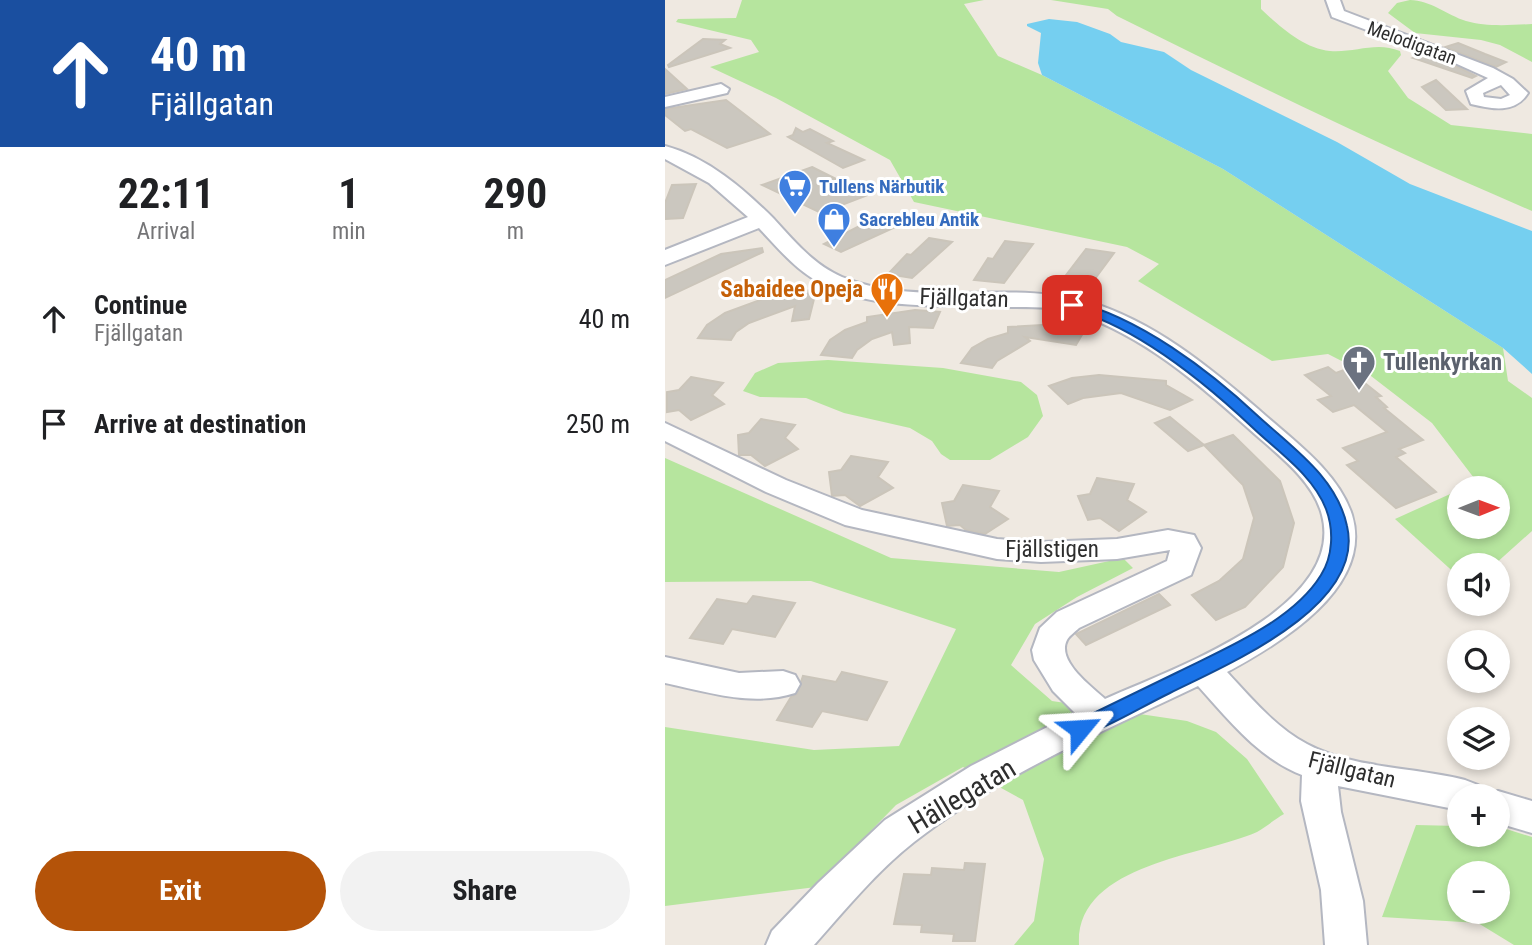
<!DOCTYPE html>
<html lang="en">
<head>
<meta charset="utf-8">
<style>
  :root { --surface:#fff; --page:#f2f2f2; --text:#202124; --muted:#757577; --accent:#b45309 }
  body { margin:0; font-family:"Roboto Condensed",sans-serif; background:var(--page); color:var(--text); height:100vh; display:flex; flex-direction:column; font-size:26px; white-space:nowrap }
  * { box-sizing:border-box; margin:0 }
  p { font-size:23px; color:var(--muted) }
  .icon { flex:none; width:38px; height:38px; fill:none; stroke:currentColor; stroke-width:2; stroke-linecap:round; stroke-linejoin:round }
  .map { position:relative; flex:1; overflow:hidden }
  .sheet { display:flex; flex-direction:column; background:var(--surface); width:665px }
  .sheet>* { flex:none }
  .banner { background:#1a4fa0; color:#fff; overflow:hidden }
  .needle { width:46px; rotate:89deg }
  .buttons { position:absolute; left:782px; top:476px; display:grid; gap:14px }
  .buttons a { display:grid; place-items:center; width:63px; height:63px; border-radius:50%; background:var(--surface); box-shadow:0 4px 10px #0003; font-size:35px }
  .pin { position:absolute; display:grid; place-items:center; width:60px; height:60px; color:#fff; margin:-30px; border-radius:14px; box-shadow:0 4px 10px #0006 }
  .me { position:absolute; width:77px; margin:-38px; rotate:63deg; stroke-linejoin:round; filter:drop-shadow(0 0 5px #0008) }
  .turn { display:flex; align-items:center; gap:24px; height:147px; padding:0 35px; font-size:32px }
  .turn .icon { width:91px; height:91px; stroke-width:2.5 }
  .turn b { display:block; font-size:49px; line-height:60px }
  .eta { display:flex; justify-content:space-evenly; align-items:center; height:119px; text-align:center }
  .eta b { font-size:42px; font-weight:700; line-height:49px }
  .button { display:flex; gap:14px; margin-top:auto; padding:14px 35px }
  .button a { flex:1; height:80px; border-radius:42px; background:var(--accent); color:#fff; font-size:28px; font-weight:700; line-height:80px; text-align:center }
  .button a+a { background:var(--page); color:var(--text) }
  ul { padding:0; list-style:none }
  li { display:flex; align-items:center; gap:21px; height:105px; padding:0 35px }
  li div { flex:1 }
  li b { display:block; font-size:26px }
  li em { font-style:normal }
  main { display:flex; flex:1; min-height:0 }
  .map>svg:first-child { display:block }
  .green { fill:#b6e59e; fill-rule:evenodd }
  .water { fill:#75cff0 }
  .building { fill:#cbc7bf; stroke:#cbc5ba; stroke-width:2 }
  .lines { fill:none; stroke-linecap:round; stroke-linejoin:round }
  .minor-casing { stroke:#b4b7c1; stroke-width:4 }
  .minor { fill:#fff; fill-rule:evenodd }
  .route { fill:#1a73e8; stroke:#114b97; stroke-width:2 }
  .labels { text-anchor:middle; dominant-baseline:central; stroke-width:6; stroke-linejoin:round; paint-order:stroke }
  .far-street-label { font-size:19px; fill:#2e2e2e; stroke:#fff }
  .far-shop-label { font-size:19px; font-weight:bold; fill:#366cbe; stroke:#fff; text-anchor:start }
  .food-label { font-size:23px; font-weight:bold; fill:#c56008; stroke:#fff; text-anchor:end }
  .street-label { font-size:23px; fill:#2e2e2e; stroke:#fff }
  .worship-label { font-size:23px; font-weight:bold; fill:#5b616d; stroke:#fff; text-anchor:start }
  .near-street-label { font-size:28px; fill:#2e2e2e; stroke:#fff }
</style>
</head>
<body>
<main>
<section class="sheet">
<div class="banner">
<div class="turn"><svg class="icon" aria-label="ahead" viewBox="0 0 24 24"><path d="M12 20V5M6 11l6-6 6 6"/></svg><div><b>40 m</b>Fjällgatan</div></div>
</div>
<div class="eta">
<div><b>22:11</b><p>Arrival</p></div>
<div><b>1</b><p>min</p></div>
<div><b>290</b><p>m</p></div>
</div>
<ul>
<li><svg class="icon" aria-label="ahead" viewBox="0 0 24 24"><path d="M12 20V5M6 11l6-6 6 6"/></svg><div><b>Continue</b><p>Fjällgatan</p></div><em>40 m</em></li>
<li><svg class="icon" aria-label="arrive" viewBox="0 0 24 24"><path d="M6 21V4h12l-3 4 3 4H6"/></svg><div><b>Arrive at destination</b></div><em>250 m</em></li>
</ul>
<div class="button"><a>Exit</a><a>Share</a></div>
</section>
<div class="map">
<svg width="867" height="945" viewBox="0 0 867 945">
  <rect width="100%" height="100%" fill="#efe9e1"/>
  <g class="green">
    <polygon points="66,0 319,0 299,4 333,56 377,75 558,169 838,348 843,381 867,398 867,531 829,565 794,565 794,577 730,519 794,490 794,527 833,527 833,488 799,488 812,482 767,423 706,376 663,354 607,361 473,281 494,264 462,247 249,202 225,160 111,98 45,67 94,52 86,40 11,22 13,19 71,18 77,0"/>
    <path d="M386 0H596V9C614 26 639 49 665 51 690 53 711 41 735 51L736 55 723 71 743 98 786 125 867 134V211C726 151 589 84 452 16L443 9Z"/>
    <path d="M745 0C765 0 782 15 801 21 821 27 846 25 867 24V62L835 45 816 40 750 33 723 13 732 3Z"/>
    <polygon points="163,360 278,368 356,382 372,395 378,416 363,437 325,460 285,460 276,454 267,441 245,428 179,413 141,398 95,397 78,391 90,373 113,363"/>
    <path d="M0 458 226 558 394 572 458 558 468 568 412 597 370 624 346 665 387 701 522 721 551 732 582 759 619 814C610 819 601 827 592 832 538 856 410 864 414 945H349L369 921 379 859 358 800 298 767 231 805 151 887 0 906V727L149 750 234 746 291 629 146 581 0 582Z"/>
    <path d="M751 825 794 826V835H833V828H838L867 837V945H849L813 923 717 917ZM833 873V912H794V873Z"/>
  </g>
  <polygon class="water" points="384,19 412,22 445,34 456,42 499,52 526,70 672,142 745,184 867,231 867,374 838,348 558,169 377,75 373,63 376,33 362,26 362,24"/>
  <g class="building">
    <polygon points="38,39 60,40 55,44 65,48 4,67 3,65"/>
    <polygon points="793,43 820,54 841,62 831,67 780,47"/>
    <polygon points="758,54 791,66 811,76 807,78 748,58"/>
    <polygon points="0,69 22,89 0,94"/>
    <polygon points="771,80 802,109 781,110 757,87"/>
    <polygon points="61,100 105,134 62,148 26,129 20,131 0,115 0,109"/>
    <polygon points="131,128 138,132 145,129 168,141 162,143 199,160 178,168 123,137 128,135"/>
    <polygon points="147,167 203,195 156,213 97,185"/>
    <polygon points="31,184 18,218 0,219 0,203 7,185"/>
    <polygon points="218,214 239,223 176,252 159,244"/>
    <polygon points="264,238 287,242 247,278 223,274 242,254 246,255"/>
    <polygon points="340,241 368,244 339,283 309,280 323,258 328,259"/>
    <polygon points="97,248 98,252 0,298 0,280 56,254"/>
    <polygon points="421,249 449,253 421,291 392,287"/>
    <polygon points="153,289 155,296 149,299 144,319 127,321 130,306 84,323 71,332 66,340 33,338 42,325 60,313 103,297"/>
    <polygon points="250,310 275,312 268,328 244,327 245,343 229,345 227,332 207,339 192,350 187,358 156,355 165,340 180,330 202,322 202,317"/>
    <polygon points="395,324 421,328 411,345 360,337 365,341 332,361 327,368 296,363 307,348 323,339 343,333 343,327"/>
    <polygon points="663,367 671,373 682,369 701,384 716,396 711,397 722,407 719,408 758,440 734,449 740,453 731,457 771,492 731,508 682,465 693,461 678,448 722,432 689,405 668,412 653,400 666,396 640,375"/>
    <polygon points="434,375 501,381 501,385 527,400 505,410 456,393 418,398 403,404 384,386 407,378"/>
    <polygon points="26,377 58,383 47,395 59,404 26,420 14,410 2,412 2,392 14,390"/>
    <polygon points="505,417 539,445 568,435 615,481 629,523 618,567 580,607 551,620 527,595 554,581 578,559 589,518 578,485 539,445 523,451 490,423"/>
    <polygon points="96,419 130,425 120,438 133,449 100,466 86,455 74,455 73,435 84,433"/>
    <polygon points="186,456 223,462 213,477 228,488 195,506 180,495 167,496 164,472 176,470"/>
    <polygon points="432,478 469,484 462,500 481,512 454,531 435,518 423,520 413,496 425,494"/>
    <polygon points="298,485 334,491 325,507 343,519 320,534 301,530 295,525 282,526 277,503 289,501"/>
    <polygon points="494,594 505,605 421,645 411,634"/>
    <polygon points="88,596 130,603 110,637 67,629 58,644 25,638 52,599 82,604"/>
    <polygon points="177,672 222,682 202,720 157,711 147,727 112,720 126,697 132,694 138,676 171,682"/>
    <polygon points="300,863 320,864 310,941 288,941 289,934 256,932 257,925 229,924 239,874 266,875 267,868 299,870"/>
  </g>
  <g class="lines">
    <defs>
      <g id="minor">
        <path d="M661 0H675L679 11 828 68 848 79 863 93C850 114 827 109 806 104L801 91 823 78 792 64 667 17ZM836 85 845 95 836 99 819 97 818 93Z"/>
        <polygon points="56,84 64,89 62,93 0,107 0,97"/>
        <path d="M0 146C42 157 79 189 109 219 129 241 149 265 177 277 255 309 344 279 424 302 488 321 543 366 593 409 625 438 673 471 687 515 709 588 614 644 562 672 586 698 610 727 642 744 689 769 749 767 800 780L813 785 819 796H794V810L673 786 676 812 698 901 702 945H660L656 890 636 801 637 775C593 758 564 720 533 686 437 732 334 775 249 842 212 871 181 909 149 945H101L107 931 153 883 220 820 306 766 410 713 388 691 369 660 367 650 375 628 392 612 502 561 505 550 452 559 376 562 332 559 180 525 101 492 0 441V423L121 480 197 510 332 539 376 542 452 539 503 530 529 535 536 548 526 575 414 628C411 631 404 636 402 640 391 661 427 687 440 699 504 670 682 609 657 515 648 479 609 452 583 428 532 382 478 336 413 314 390 306 363 307 339 307 279 304 206 312 152 281 129 268 112 247 94 228L0 265V250L83 217 44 183 0 159Z"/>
        <path d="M0 657 74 673 118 671 130 675 135 684 130 693C87 707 43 692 0 683Z"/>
        <polygon points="833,791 867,801 867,833 833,823 833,796 819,796"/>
      </g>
    </defs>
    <use href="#minor" class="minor-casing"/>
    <use href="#minor" class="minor"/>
  </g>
  <path class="route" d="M407 301C474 317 544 370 594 417 628 448 672 478 682 526 701 607 561 665 505 693 476 707 446 726 415 737L408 734 405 729 408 723C443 706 478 689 513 672 559 649 628 621 656 575 668 556 669 530 661 509 648 475 612 451 587 427 538 381 468 324 402 308V302Z"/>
  <defs>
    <symbol id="supermarket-pin" viewBox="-11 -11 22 30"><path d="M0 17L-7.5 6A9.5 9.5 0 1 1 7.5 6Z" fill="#3f7fe0" stroke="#fff"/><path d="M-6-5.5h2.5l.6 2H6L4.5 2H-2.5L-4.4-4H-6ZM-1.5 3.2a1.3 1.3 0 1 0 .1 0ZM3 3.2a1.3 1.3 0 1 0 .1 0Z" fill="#fff"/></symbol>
    <symbol id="shop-pin" viewBox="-11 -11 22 30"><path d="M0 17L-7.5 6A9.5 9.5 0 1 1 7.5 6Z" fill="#3f7fe0" stroke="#fff"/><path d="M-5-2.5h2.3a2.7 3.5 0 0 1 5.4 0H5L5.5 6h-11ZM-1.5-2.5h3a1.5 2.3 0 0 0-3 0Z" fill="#fff"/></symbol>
    <symbol id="restaurant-pin" viewBox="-11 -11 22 30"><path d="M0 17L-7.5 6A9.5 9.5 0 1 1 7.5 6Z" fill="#e8710a" stroke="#fff"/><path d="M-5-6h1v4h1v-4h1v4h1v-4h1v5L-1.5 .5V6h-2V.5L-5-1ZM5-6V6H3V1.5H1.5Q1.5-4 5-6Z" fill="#fff"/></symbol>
    <symbol id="church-pin" viewBox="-11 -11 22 30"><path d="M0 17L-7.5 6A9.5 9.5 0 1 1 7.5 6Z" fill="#6b7280" stroke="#fff"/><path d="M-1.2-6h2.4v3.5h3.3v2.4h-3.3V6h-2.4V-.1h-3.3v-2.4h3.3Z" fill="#fff"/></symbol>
  </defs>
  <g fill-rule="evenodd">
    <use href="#supermarket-pin" x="111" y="167" width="38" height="52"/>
    <use href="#shop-pin" x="150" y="200" width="38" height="52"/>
    <use href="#restaurant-pin" x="203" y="270" width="38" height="52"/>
    <use href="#church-pin" x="675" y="343" width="38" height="52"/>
  </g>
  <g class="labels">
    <g class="far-street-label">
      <text transform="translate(747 43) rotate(20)">Melodigatan</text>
    </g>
    <g class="far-shop-label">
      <text x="154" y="186">Tullens Närbutik</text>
      <text x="194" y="219">Sacrebleu Antik</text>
    </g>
    <g class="food-label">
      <text x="198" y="289">Sabaidee Opeja</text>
    </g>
    <g class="street-label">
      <text transform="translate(299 298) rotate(2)">Fjällgatan</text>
      <text x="387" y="549">Fjällstigen</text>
      <text transform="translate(687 770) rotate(14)">Fjällgatan</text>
    </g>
    <g class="worship-label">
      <text x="718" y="362">Tullenkyrkan</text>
    </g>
    <g class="near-street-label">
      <text transform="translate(297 796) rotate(-31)">Hällegatan</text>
    </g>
  </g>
</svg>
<div class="buttons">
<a><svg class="needle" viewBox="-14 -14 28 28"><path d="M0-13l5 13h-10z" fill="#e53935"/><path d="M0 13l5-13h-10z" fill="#757577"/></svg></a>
<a><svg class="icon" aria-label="sound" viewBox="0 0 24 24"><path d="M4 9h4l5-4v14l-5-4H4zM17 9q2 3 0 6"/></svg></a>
<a><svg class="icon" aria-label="search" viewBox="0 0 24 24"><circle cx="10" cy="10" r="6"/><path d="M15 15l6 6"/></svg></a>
<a><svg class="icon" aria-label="layers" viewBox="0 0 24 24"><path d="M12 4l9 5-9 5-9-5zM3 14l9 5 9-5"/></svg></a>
<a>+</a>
<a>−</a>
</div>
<div class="pin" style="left:407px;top:305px;background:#d93025"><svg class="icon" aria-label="arrive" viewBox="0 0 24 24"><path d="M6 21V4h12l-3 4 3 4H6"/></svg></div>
<svg class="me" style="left:415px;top:729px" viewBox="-20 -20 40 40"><path d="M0-17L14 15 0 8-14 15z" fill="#1a73e8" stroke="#fff" stroke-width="4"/></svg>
</div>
</main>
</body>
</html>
